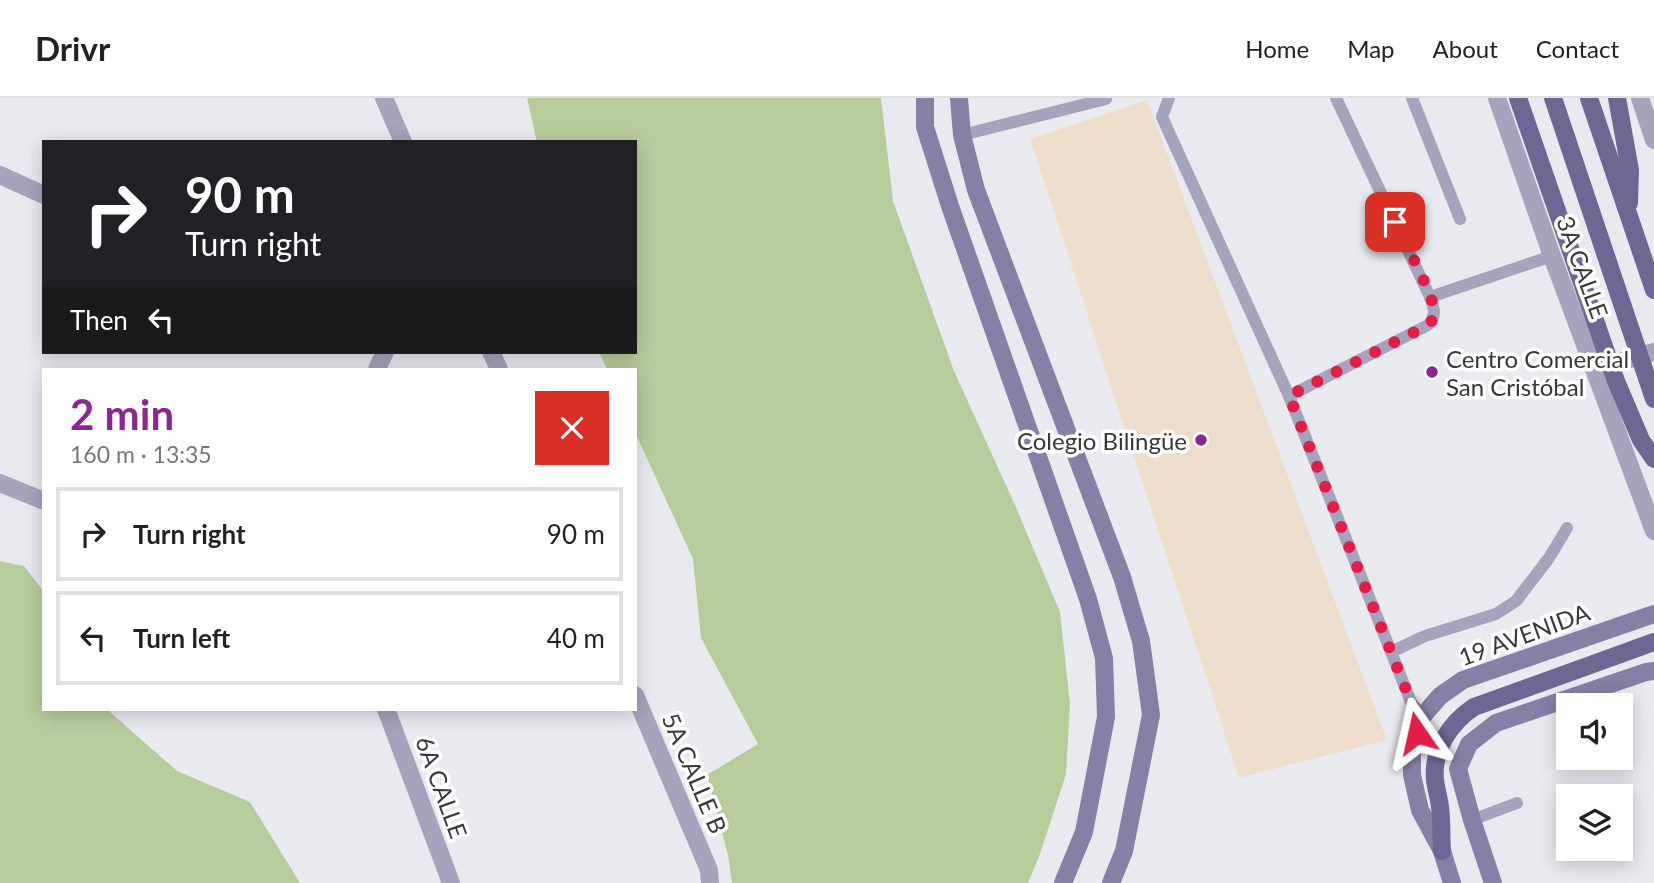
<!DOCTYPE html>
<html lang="en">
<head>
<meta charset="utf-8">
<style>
  :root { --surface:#fff; --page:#f6f6f6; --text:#222; --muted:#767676; --line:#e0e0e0; --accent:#892891 }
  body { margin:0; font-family:Lato,sans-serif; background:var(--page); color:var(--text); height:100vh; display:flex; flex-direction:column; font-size:26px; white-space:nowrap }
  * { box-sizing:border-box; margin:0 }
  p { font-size:23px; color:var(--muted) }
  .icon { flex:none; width:38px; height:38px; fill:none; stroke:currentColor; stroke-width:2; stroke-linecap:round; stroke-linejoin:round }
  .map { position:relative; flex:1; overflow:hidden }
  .side { position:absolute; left:42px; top:270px; width:595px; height:343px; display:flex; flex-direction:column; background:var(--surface); border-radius:0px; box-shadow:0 4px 18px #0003 }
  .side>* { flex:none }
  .banner { position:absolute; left:42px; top:42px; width:595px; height:214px; border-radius:0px; box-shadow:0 4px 18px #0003; background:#202124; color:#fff; overflow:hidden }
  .tools { position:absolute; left:1556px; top:595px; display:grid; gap:14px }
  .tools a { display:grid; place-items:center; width:77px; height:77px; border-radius:0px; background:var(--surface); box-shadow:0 4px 18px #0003; font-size:35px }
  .pin { position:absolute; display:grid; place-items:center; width:60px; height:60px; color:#fff; margin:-30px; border-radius:14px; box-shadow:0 4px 10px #0006 }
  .me { position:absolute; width:77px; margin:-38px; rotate:349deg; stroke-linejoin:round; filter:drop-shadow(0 0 5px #0008) }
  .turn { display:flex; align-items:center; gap:24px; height:147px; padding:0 28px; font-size:32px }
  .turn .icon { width:91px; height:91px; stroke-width:2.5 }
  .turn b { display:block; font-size:49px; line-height:60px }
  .then { display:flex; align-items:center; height:66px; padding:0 28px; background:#0003; gap:14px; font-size:26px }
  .round { display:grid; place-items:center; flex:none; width:74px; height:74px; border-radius:0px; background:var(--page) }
  .head { display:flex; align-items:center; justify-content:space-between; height:119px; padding:0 28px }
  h1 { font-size:42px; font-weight:700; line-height:52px; color:var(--accent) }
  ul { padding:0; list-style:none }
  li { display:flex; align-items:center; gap:21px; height:94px; margin:0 14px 10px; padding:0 14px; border:4px solid var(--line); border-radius:0px }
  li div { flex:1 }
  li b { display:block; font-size:26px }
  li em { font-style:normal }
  header { display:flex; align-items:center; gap:42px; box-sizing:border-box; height:98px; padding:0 35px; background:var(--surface); border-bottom:2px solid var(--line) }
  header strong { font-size:33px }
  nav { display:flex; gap:38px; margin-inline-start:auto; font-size:24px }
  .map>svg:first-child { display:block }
  .education { fill:#efddcc }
  .green { fill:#b7cc9b }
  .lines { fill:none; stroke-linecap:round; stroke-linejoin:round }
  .service { stroke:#a5a3bd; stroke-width:12 }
  .minor { stroke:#a5a3bd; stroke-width:18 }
  .tertiary { stroke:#a5a3bd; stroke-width:18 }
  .secondary { stroke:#8480a6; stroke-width:18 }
  .primary { stroke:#6d6794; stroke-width:18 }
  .primary-bridge { stroke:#6d6794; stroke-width:18 }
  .route { stroke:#e11d48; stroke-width:12; stroke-dasharray:0 21.6 }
  .poi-dot { fill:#892891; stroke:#fff; stroke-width:2.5 }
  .labels { text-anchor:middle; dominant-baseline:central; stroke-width:7; stroke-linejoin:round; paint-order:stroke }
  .street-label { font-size:24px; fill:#38383b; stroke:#fff }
  .poi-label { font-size:24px; fill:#38383b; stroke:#fff; text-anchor:start }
</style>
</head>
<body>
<header>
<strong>Drivr</strong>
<nav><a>Home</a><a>Map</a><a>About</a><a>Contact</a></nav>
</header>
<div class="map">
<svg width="1654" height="785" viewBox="0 0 1654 785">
  <rect width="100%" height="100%" fill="#e9eaf0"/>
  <polygon class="education" points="1147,2 1387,642 1239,680 1030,41"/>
  <g class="green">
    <polygon points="527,0 881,0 893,103 954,273 1015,407 1060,514 1070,606 1066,676 1040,756 1028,785 732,785 728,757 707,677 758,646 701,540 693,461 635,334 635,271 607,271 599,254 635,254 635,44 537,44"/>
    <polygon points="0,463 24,468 44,494 44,611 109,611 111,615 177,673 250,704 300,785 0,785"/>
  </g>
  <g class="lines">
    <g class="service">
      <polyline points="1169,0 1162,19 1289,298 1411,604 1421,620"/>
      <polyline points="1412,0 1460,121"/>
      <polyline points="962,37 1106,1"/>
      <polyline points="1430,199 1552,158"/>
      <path d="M1289 298 1428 227C1437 218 1434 210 1430 199L1336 0"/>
      <polyline points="1391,554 1425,538 1496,516 1516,503 1549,460 1567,430"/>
      <polyline points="1472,722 1517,705"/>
    </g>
    <g class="minor">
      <polyline points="384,0 403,44"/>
      <polyline points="0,77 44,97"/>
      <polyline points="491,254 499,271"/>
      <polyline points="377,271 385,254"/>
      <polyline points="0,385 44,403"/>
      <polyline points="635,597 709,772 710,785"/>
      <polyline points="386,611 451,785"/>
    </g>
    <g class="tertiary">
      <polyline points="1497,0 1552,158 1654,433"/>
      <polyline points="1640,0 1654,42"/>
      <polyline points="1596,261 1616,265 1654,254"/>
    </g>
    <g class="secondary">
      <polyline points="925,0 925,29 950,108 1088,501 1104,560 1106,619 1084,734 1063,785"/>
      <polyline points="959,0 962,37 976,92 1122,479 1141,543 1151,617 1124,753 1111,785"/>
      <polyline points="1452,785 1442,753 1420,712 1412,677 1412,650 1421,620 1440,598 1463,582 1654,516"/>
      <polyline points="1493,785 1472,722 1458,671 1469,646 1496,625 1646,574 1654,573"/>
    </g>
    <g class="primary">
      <polyline points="1589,0 1654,192"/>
      <polyline points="1617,0 1630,72 1629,105"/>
      <path d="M1442 753C1441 739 1442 724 1440 709 1439 700 1436 691 1435 682 1432 652 1450 625 1474 609L1654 544"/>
    </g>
    <g class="primary-bridge">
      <polyline points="1518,0 1616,283 1641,342 1654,361"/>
      <polyline points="1553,0 1654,301"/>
    </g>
  </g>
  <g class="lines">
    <path class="route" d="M1395 124C1404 144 1432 193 1434 212 1435 219 1432 223 1428 227L1289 298 1411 604 1421 620 1417 635"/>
  </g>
  <g class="poi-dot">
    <circle cx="1432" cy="274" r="7"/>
    <circle cx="1201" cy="342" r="7"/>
  </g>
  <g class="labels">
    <g class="street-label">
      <text transform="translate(1583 169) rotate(70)">3A CALLE</text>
      <text transform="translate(1524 536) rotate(-20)">19 AVENIDA</text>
      <text transform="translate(695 675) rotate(67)">5A CALLE B</text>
      <text transform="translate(442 689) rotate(70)">6A CALLE</text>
    </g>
    <g class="poi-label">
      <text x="1446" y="260">Centro Comercial<tspan x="1446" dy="28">San Cristóbal</tspan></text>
      <text x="1187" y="342" text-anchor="end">Colegio Bilingüe</text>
    </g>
  </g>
</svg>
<div class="tools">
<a><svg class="icon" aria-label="sound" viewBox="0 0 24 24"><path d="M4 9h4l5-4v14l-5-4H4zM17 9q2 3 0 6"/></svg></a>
<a><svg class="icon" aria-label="layers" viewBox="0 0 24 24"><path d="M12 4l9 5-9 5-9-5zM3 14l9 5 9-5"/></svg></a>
</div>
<div class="pin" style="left:1395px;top:124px;background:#d93025"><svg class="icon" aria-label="arrive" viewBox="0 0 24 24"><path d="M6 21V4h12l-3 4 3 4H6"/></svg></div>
<svg class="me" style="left:1417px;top:635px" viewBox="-20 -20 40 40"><path d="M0-17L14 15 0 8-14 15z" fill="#e11d48" stroke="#fff" stroke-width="4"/></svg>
<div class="banner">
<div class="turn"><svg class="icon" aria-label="right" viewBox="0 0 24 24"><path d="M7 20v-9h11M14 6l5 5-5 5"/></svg><div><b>90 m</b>Turn right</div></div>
<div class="then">Then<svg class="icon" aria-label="left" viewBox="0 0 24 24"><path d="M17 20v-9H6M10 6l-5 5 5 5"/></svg></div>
</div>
<section class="side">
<div class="head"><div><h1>2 min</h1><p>160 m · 13:35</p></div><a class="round" style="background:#d93025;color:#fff"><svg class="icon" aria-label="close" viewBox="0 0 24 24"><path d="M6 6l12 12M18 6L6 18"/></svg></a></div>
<ul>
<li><svg class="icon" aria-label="right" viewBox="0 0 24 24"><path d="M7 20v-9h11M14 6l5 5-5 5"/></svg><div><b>Turn right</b></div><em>90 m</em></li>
<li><svg class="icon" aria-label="left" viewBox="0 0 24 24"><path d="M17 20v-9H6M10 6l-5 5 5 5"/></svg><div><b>Turn left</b></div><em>40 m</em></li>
</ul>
</section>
</div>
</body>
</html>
